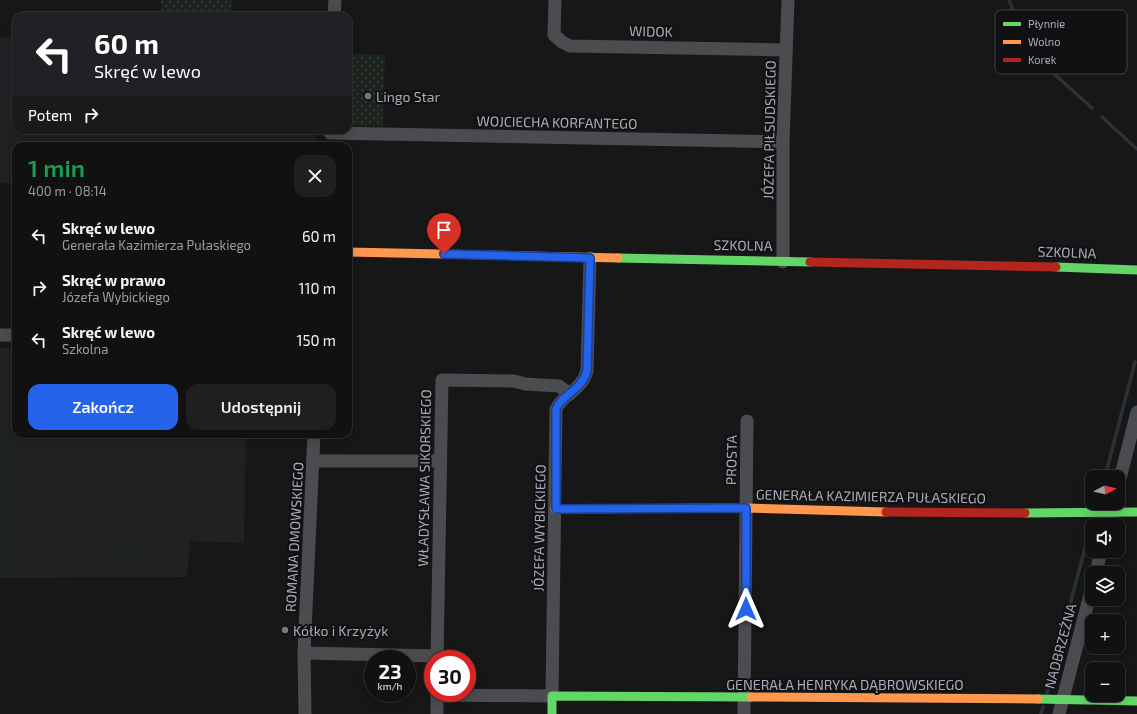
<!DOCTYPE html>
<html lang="pl">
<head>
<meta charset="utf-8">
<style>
  :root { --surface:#111; --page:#1e1f1f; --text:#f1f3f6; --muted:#9c9d9f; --line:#303131; --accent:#2563eb }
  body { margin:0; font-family:"Exo 2",sans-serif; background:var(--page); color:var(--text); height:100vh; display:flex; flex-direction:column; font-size:15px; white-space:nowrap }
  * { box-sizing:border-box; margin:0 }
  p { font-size:13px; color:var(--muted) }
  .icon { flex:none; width:22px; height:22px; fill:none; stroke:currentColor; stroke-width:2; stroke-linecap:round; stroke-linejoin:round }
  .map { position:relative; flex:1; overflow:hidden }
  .details { position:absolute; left:12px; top:142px; width:340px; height:296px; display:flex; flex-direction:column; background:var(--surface); border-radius:12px; box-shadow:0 2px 10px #0003,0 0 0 1px var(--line) }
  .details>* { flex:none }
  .top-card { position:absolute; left:12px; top:12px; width:340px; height:122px; border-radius:12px; box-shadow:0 2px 10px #0003,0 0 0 1px var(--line); background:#202124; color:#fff; overflow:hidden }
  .needle { width:26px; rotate:83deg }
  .fabs { position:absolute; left:1085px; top:470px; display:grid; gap:8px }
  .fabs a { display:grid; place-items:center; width:40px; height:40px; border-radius:8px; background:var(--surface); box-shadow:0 2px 10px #0003,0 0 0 1px var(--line); font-size:20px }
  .speed { position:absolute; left:364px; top:650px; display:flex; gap:8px; font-size:20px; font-weight:700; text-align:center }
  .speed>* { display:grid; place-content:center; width:52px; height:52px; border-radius:50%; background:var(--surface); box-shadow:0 2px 10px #0003,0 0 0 1px var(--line); line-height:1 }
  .speed small { font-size:10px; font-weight:400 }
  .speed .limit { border:6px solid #d22; background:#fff; color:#111 }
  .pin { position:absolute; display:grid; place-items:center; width:34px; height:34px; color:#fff; margin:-41px -17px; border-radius:50% 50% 50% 0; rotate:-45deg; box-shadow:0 0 4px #0007 }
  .pin .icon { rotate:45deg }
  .me { position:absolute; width:44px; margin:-22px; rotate:0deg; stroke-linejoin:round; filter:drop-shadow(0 0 3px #0008) }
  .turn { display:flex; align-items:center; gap:14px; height:84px; padding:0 16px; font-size:18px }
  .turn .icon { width:52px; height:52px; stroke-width:2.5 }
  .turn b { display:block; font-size:28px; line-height:34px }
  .then { display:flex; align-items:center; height:38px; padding:0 16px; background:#0003; gap:8px; font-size:15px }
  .round { display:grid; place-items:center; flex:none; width:42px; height:42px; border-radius:12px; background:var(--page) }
  .summary { display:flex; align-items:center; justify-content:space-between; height:68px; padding:0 16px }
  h1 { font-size:24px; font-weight:600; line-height:30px; color:#1e9e55 }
  .primary-button { display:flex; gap:8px; margin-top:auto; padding:8px 16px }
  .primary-button a { flex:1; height:46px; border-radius:12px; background:var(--accent); color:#fff; font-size:16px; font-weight:600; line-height:46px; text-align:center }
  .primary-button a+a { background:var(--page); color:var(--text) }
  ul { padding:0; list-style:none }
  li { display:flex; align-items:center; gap:12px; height:52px; padding:0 16px }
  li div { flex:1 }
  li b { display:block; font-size:15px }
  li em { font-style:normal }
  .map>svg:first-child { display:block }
  .built { fill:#212123 }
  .grass { fill:url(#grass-dots) }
  .garden { fill:#1d241e }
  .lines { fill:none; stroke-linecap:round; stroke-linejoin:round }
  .stream { stroke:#2a3239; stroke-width:3.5 }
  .street { stroke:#4b4c50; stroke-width:13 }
  .fast { stroke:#63d668; stroke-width:9 }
  .slow { stroke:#ff974d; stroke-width:9 }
  .jam { stroke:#b3261e; stroke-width:9 }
  .route-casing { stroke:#184099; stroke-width:10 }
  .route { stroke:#2563eb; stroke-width:7 }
  .poi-dot { fill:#757880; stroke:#111113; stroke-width:1.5 }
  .labels { text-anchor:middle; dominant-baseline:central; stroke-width:4; stroke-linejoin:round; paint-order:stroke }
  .street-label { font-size:14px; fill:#a8adb8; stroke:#111113 }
  .poi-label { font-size:14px; fill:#a8adb8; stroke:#111113; text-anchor:start }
  .key { fill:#111113; stroke:#3e4045; stroke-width:1 }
  .key-label { font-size:11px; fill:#a8adb8 }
</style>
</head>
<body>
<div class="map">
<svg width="1137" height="714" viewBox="0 0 1137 714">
  <defs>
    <pattern id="grass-dots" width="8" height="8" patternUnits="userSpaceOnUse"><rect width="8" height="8" fill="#1d241e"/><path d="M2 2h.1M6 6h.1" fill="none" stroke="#3b413d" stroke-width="1.8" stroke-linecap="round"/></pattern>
  </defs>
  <rect width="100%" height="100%" fill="#171717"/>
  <g class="built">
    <polygon points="0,37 16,37 16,130 317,130 316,146 16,146 16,183 0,183"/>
    <polygon points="0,348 16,348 16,434 246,434 244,543 190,541 187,577 0,578"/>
  </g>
  <g class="grass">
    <polygon points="161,0 232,0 231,16 161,16"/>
    <polygon points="351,54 385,55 383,126 348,125 348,58"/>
  </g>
  <g class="garden">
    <path d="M0 422 7 429 10 438 19 550C18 561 11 569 0 571V564C8 559 12 554 12 544L3 441 0 433Z"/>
    <polygon points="0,506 3,506 7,554 0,555"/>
    <polygon points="114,537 146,537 146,554 114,553"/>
  </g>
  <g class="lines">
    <g class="stream">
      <polyline points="1009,0 1026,44 1033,55 1092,108"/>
      <polyline points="1102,117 1137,149"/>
      <polyline points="1105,477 1135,362"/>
      <polyline points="1060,642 1093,518"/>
      <polyline points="1047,693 1058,650"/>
      <polyline points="1041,714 1043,707"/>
    </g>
    <g class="street">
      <polyline points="555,0 554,35 562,42 570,46 786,50"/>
      <polyline points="334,16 335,0"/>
      <polyline points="330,133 783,142"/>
      <polyline points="783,262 783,142 788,0"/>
      <polyline points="0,335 16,335"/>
      <polyline points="313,461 440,461"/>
      <polyline points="1118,486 1137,412"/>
      <polyline points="1108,525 1114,503"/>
      <polyline points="1096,573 1101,551"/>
      <polyline points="304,653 437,656"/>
      <polyline points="437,659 442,380 514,381 525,384 559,386 570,394"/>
      <polyline points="437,693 437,714"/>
      <path d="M437 695 552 696 556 409C562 395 582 390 587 371L590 258"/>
      <polyline points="305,714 304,653 314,434"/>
      <polyline points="744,714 747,421"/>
      <polyline points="1059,714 1092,587"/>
    </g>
    <g class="fast">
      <polyline points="618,258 810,262"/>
      <polyline points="1056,267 1137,270"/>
      <polyline points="1025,513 1137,512"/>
      <polyline points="1038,699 1137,701"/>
      <polyline points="552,714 552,696 751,697"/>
    </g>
    <g class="slow">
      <polyline points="348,252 618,258"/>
      <polyline points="555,509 746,508 886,512"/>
      <polyline points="751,697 1038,699"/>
    </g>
    <g class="jam">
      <polyline points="810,262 1056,267"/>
      <polyline points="886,512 1025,513"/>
    </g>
  </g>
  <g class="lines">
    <defs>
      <path id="route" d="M444 254 590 258 587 371C582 390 561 395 556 409V509L746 508V609"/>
    </defs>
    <use href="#route" class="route-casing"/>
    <use href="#route" class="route"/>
  </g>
  <g class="poi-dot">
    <circle cx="368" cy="96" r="4"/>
    <circle cx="285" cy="630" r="4"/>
  </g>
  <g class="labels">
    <g class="street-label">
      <text transform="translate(651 31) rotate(1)">WIDOK</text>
      <text transform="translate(557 122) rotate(1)">WOJCIECHA KORFANTEGO</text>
      <text transform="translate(769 130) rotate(-89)">JÓZEFA PIŁSUDSKIEGO</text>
      <text transform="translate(743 245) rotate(1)">SZKOLNA</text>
      <text transform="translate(1067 252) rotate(2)">SZKOLNA</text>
      <text transform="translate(731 460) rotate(-89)">PROSTA</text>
      <text transform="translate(424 478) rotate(-89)">WŁADYSŁAWA SIKORSKIEGO</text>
      <text transform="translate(871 496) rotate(1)">GENERAŁA KAZIMIERZA PUŁASKIEGO</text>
      <text transform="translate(539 528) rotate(-89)">JÓZEFA WYBICKIEGO</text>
      <text transform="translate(294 537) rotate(-87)">ROMANA DMOWSKIEGO</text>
      <text transform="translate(1060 646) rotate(-75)">NADBRZEŻNA</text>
      <text x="845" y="684">GENERAŁA HENRYKA DĄBROWSKIEGO</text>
    </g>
    <g class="poi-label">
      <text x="376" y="96">Lingo Star</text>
      <text x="293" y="630">Kółko i Krzyżyk</text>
    </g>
  </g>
  <rect x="995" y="10" width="132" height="64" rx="6" class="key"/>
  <rect x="1003" y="22" width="18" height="4" fill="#63d668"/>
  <rect x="1003" y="40" width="18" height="4" fill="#ff974d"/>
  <rect x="1003" y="58" width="18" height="4" fill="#b3261e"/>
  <g class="key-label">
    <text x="1028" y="28">Płynnie</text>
    <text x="1028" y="46">Wolno</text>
    <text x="1028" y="64">Korek</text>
  </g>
</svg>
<div class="fabs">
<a><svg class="needle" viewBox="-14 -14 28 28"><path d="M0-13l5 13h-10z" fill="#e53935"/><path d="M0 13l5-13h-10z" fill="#9c9d9f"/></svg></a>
<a><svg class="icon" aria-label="sound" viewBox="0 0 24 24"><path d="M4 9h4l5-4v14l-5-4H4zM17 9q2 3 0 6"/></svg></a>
<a><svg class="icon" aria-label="layers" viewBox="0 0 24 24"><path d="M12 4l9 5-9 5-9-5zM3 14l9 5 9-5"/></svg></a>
<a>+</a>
<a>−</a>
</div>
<div class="speed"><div>23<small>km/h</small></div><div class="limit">30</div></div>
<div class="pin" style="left:444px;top:254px;background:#d93025"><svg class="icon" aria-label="arrive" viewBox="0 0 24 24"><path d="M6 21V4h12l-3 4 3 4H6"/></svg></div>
<svg class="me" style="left:746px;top:609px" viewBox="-20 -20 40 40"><path d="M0-17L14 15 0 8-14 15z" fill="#2563eb" stroke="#fff" stroke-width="4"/></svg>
<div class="top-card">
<div class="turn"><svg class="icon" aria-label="left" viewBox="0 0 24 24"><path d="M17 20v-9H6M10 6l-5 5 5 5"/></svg><div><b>60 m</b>Skręć w lewo</div></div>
<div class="then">Potem<svg class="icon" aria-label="right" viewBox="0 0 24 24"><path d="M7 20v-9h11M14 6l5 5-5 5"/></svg></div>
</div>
<section class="details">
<div class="summary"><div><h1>1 min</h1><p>400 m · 08:14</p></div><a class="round"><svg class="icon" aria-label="close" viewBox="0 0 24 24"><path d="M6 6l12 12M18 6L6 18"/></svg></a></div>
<ul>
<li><svg class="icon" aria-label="left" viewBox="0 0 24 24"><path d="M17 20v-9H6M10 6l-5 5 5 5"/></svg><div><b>Skręć w lewo</b><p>Generała Kazimierza Pułaskiego</p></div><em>60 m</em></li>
<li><svg class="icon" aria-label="right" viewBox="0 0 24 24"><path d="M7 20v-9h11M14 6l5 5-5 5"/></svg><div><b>Skręć w prawo</b><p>Józefa Wybickiego</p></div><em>110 m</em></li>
<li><svg class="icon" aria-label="left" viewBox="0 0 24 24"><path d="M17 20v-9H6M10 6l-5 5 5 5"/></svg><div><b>Skręć w lewo</b><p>Szkolna</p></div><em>150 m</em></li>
</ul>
<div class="primary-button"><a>Zakończ</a><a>Udostępnij</a></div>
</section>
</div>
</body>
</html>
